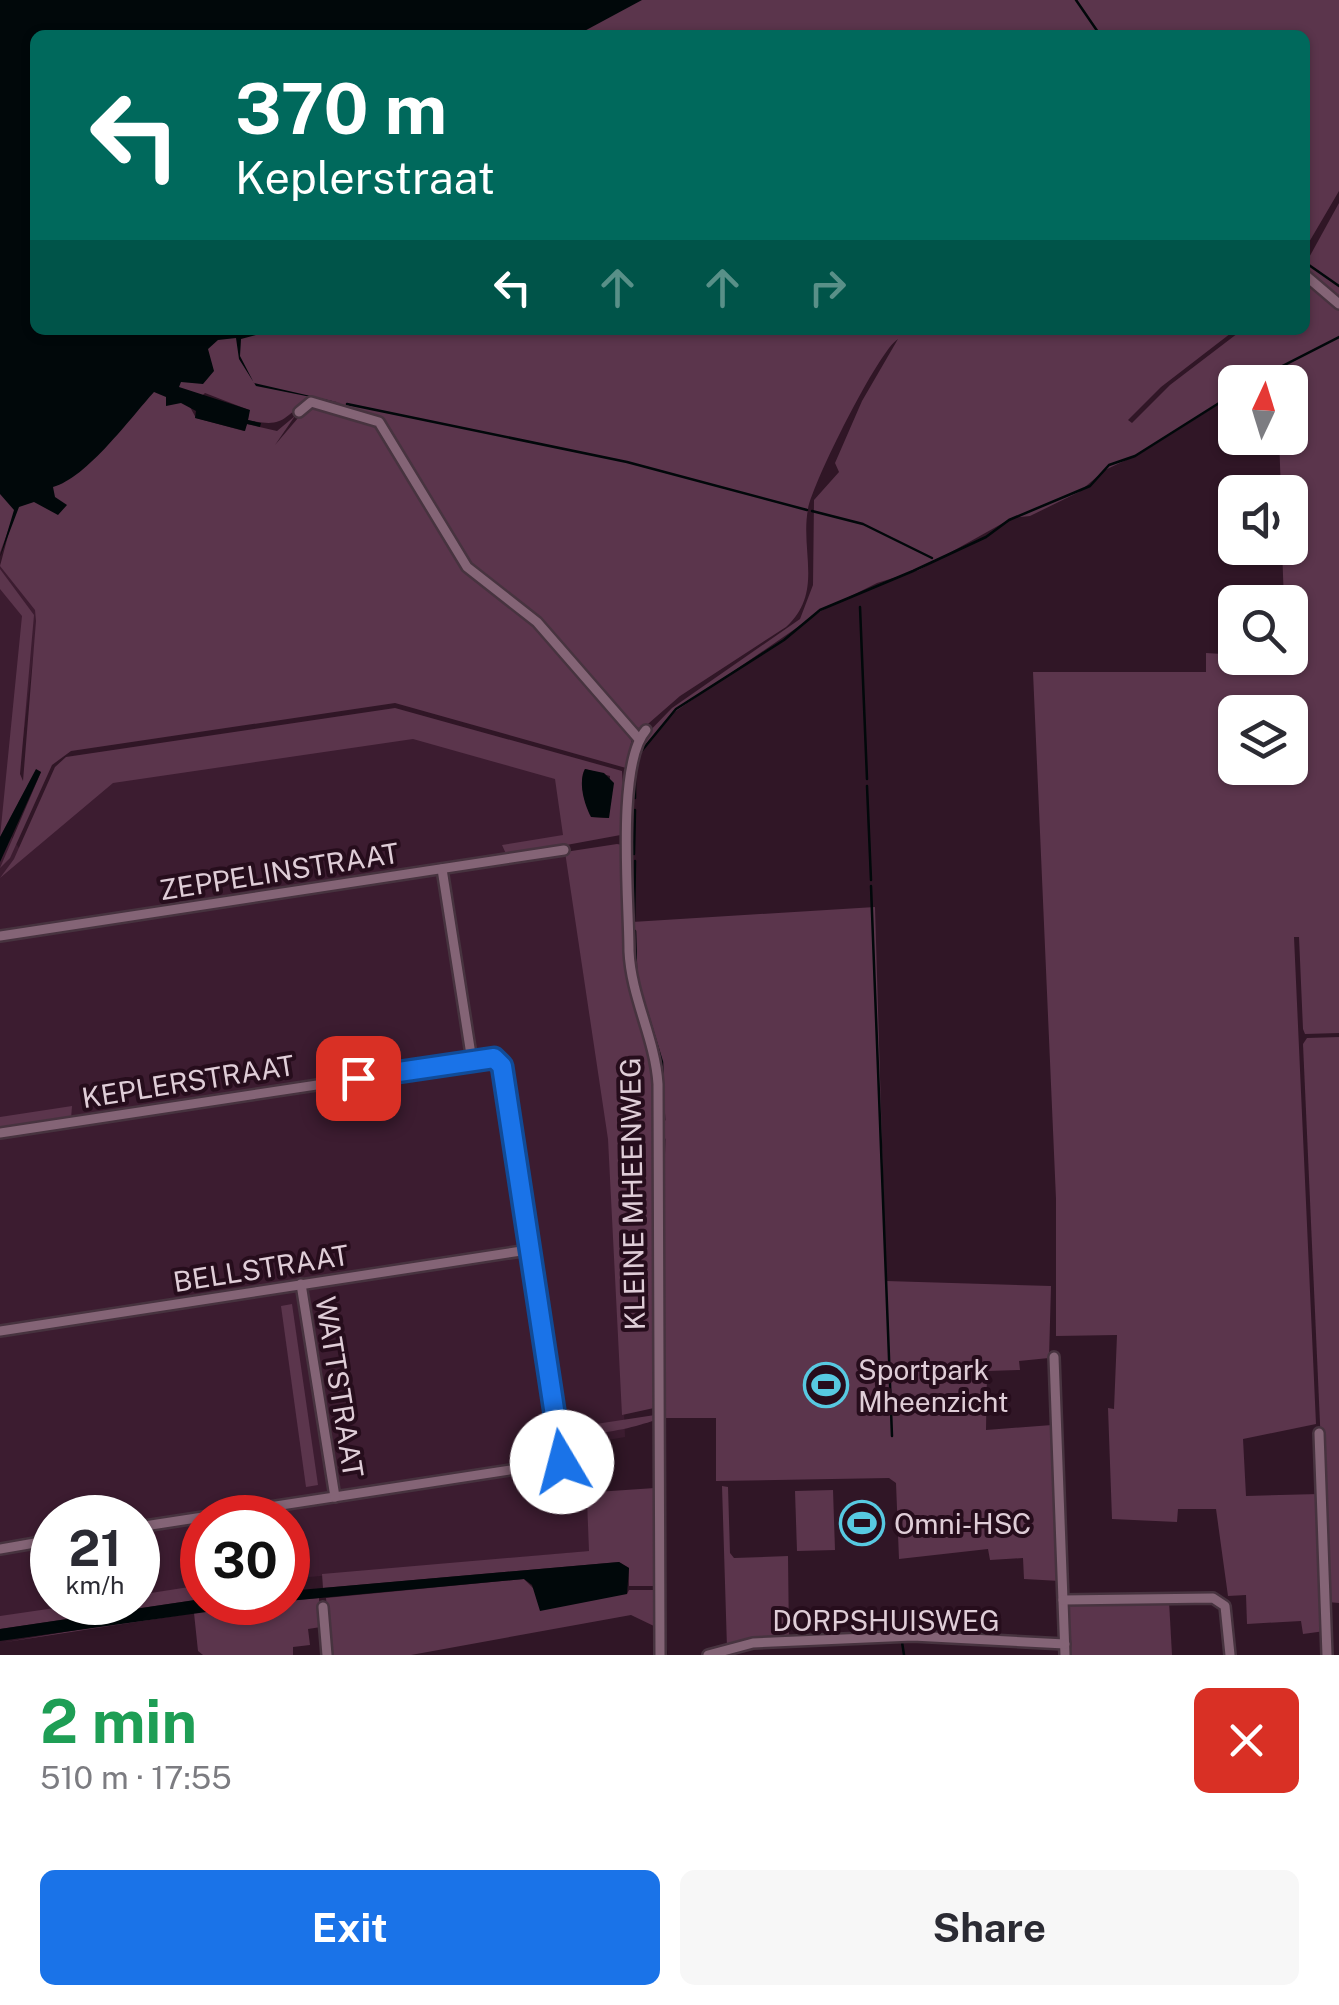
<!DOCTYPE html>
<html lang="en">
<head>
<meta charset="utf-8">
<style>
  :root { --surface:#fff; --page:#f7f7f7; --text:#2b2b33; --muted:#7c7c81; --accent:#1a73e8 }
  body { margin:0; font-family:"Public Sans",sans-serif; background:var(--page); color:var(--text); height:100vh; display:flex; flex-direction:column; font-size:38px; white-space:nowrap }
  * { box-sizing:border-box; margin:0 }
  p { font-size:32px; color:var(--muted) }
  .icon { flex:none; width:55px; height:55px; fill:none; stroke:currentColor; stroke-width:2; stroke-linecap:round; stroke-linejoin:round }
  .map { position:relative; height:1655px; overflow:hidden }
  .drawer { display:flex; flex-direction:column; background:var(--surface); flex:1 }
  .drawer>* { flex:none }
  .hud { position:absolute; left:30px; top:30px; width:1280px; height:305px; border-radius:15px; box-shadow:0 2px 8px #0004; background:#00695c; color:#fff; overflow:hidden }
  .needle { width:65px; rotate:4deg }
  .fabs { position:absolute; left:1218px; top:365px; display:grid; gap:20px }
  .fabs a { display:grid; place-items:center; width:90px; height:90px; border-radius:15px; background:var(--surface); box-shadow:0 2px 8px #0004; font-size:50px }
  .speed { position:absolute; left:30px; top:1495px; display:flex; gap:20px; font-size:50px; font-weight:700; text-align:center }
  .speed>* { display:grid; place-content:center; width:130px; height:130px; border-radius:50%; background:var(--surface); box-shadow:0 2px 8px #0004; line-height:1 }
  .speed small { font-size:25px; font-weight:400 }
  .speed .limit { border:15px solid #d22; background:#fff; color:#111 }
  .pin { position:absolute; display:grid; place-items:center; width:85px; height:85px; color:#fff; margin:-42px; border-radius:20px; box-shadow:0 5px 15px #0006 }
  .me { position:absolute; width:110px; margin:-55px; rotate:352deg; stroke-linejoin:round; filter:drop-shadow(0 0 8px #0008) }
  .turn { display:flex; align-items:center; gap:35px; height:210px; padding:0 40px; font-size:45px }
  .turn .icon { width:130px; height:130px; stroke-width:2.5 }
  .turn b { display:block; font-size:70px; line-height:85px }
  .lanes { display:flex; align-items:center; height:95px; padding:0 40px; background:#0003; justify-content:center; gap:50px; direction:ltr }
  .lanes .off { opacity:.35 }
  .round { display:grid; place-items:center; flex:none; width:105px; height:105px; border-radius:15px; background:var(--page) }
  .overview { display:flex; align-items:center; justify-content:space-between; height:170px; padding:0 40px }
  h1 { font-size:60px; font-weight:700; line-height:75px; color:#1e9e55 }
  .primary-button { display:flex; gap:20px; margin-top:auto; padding:20px 40px }
  .primary-button a { flex:1; height:115px; border-radius:15px; background:var(--accent); color:#fff; font-size:40px; font-weight:700; line-height:115px; text-align:center }
  .primary-button a+a { background:var(--page); color:var(--text) }
  .map>svg:first-child { display:block }
  .built { fill:#3c1c30 }
  .green { fill:#5b354c; fill-rule:evenodd }
  .water { fill:#01080a }
  .lines { fill:none; stroke-linecap:round; stroke-linejoin:round }
  .stream { stroke:#01080a; stroke-width:2.5 }
  .minor-casing { stroke:#47333f; stroke-width:14 }
  .minor { stroke:#846476; stroke-width:9 }
  .route-casing { stroke:#114b97; stroke-width:25 }
  .route { stroke:#1a73e8; stroke-width:18 }
  .labels { text-anchor:middle; dominant-baseline:central; stroke-width:8; stroke-linejoin:round; paint-order:stroke }
  .street-label { font-size:28px; fill:#dfcdd7; stroke:#260d1c }
  .poi-label { font-size:28px; fill:#dfcdd7; stroke:#260d1c; text-anchor:start }
</style>
</head>
<body>
<div class="map">
<svg width="1339" height="1655" viewBox="0 0 1339 1655">
  <rect width="100%" height="100%" fill="#301626"/>
  <polygon class="built" points="0,563 39,609 11,836 21,851 110,781 416,737 559,775 614,1138 625,1437 585,1444 590,1551 288,1579 288,1518 202,1518 202,1587 138,1596 138,1518 52,1518 52,1602 97,1603 0,1618"/>
  <g class="green">
    <path d="M0 0H1339V191L1305 249V35H35V330H1235L1161 387 1128 420 1132 423 1170 385 1242 330H1305V280L1339 307V1033L1305 1034 1303 1029 1299 937H1294L1316 1424 1243 1439 1246 1496 1319 1494 1325 1631 1303 1634 1301 1621 1247 1624 1246 1595 1228 1596 1216 1509H1178L1177 1522 1112 1519 1108 1408 1114 1409 1117 1335 1056 1336V1199L1033 672H1206V653L1290 658V602H1284L1282 548H1290V492H1281L1279 438H1290V382H1277L1276 369 1254 382H1235V394L1141 453 1105 470 1079 492 1030 516 1012 518 919 570 877 583 821 611 676 711 633 760 641 740 672 708 800 619 813 585 814 500 839 472 835 463 862 401 898 339C879 350 813 482 808 509 800 552 824 592 786 627L680 696 641 730 615 709 536 619 464 560 379 419 308 400C281 419 284 428 248 420L249 410 205 393 190 407 196 418 244 431 247 424 277 431 295 416 275 445 310 404 366 417 378 424 459 562 535 623 628 728 632 738 626 768 395 703 71 751 52 765 10 858 0 868 41 772 36 770 0 837 22 616 0 589V569L34 615 20 774 23 781 36 621 35 610 0 566 13 517 0 553ZM1235 712H1290V768H1235Z"/>
    <polygon points="1339,203 1339,300 1310,276 1306,263"/>
    <path d="M395 708 622 771 626 834 507 856 502 845 563 835 555 779 413 739 113 783 0 878 14 859 55 767 66 757ZM585 769 610 776 609 818 592 817C585 805 578 781 585 769Z"/>
    <polygon points="617,844 623,845 627,967 653,1058 654,1408 622,1415 608,1139 565,852"/>
    <polygon points="875,907 886,1281 1051,1286 1049,1358 1019,1361 1020,1370 987,1371 986,1430 1052,1425 1060,1581 1024,1579 1023,1558 990,1560 988,1549 899,1559 896,1483 889,1478 716,1481 716,1418 664,1418 661,1083 634,977 632,922"/>
    <polygon points="1339,1037 1339,1603 1328,1602 1303,1044 1307,1038"/>
    <polygon points="72,1106 71,1119 0,1129 0,1117"/>
    <polygon points="292,1304 318,1485 306,1487 281,1306"/>
    <path d="M655 1415V1420C631 1429 581 1440 563 1429Z"/>
    <polygon points="594,1447 596,1492 655,1488 655,1586 629,1586 629,1568 619,1562 323,1588 322,1574 589,1551 585,1448"/>
    <polygon points="722,1486 728,1487 730,1553 734,1558 788,1556 789,1640 727,1648"/>
    <polygon points="833,1490 835,1550 797,1551 795,1491"/>
    <polygon points="524,1579 533,1588 627,1594 629,1590 655,1590 656,1627 631,1615 411,1655 331,1655 326,1598"/>
    <polygon points="202,1585 202,1599 0,1629 0,1616 89,1603 138,1602 138,1595"/>
    <polygon points="319,1598 321,1627 308,1629 310,1645 293,1647 293,1655 203,1655 198,1651 194,1613 0,1643 207,1608"/>
    <polygon points="1169,1601 1172,1655 1069,1655 1068,1602"/>
  </g>
  <g class="water">
    <path d="M0 0H642L577 35H35V330H275L241 339 240 356 254 383 341 403 256 386 239 359 236 338 218 340 208 349 214 371 203 384 181 382 179 387 250 410 248 420 261 423 260 427 247 424 245 431 195 418 196 411 181 403 166 406V397L154 392C131 417 87 478 53 487L55 497 67 505 58 515 34 502 19 507 0 557 14 510 0 494Z"/>
    <polygon points="36,769 41,772 0,862 0,837"/>
    <path d="M585 769 604 773 614 783 609 818 591 817C584 804 578 782 585 769Z"/>
    <polygon points="619,1562 629,1568 627,1594 540,1611 532,1585 524,1579 288,1601 288,1591"/>
    <polygon points="202,1599 270,1603 0,1641 0,1629"/>
  </g>
  <g class="lines">
    <g class="stream">
      <polyline points="1076,0 1100,35"/>
      <polyline points="1306,263 1339,286"/>
      <polyline points="1251,382 1339,337"/>
      <polyline points="347,404 627,462 807,510"/>
      <polyline points="812,511 863,524 932,558"/>
      <polyline points="860,607 867,779"/>
      <polyline points="639,754 676,709 784,640 820,610 913,571 986,537 1009,520 1090,486 1109,465 1135,456 1235,393"/>
      <polyline points="635,775 635,798"/>
      <polyline points="867,786 871,880"/>
      <polyline points="634,854 635,810"/>
      <polyline points="871,886 892,1436"/>
      <polyline points="634,921 635,861"/>
      <polyline points="635,931 636,969"/>
      <polyline points="639,986 662,1062 664,1120"/>
      <polyline points="663,1202 664,1139"/>
      <polyline points="664,1565 664,1554"/>
      <polyline points="664,1588 664,1611"/>
      <polyline points="664,1625 666,1653"/>
      <polyline points="902,1642 904,1655"/>
    </g>
    <defs>
      <g id="minor">
        <polyline points="1305,275 1339,304"/>
        <polyline points="299,412 311,402 379,422 467,567 537,622 638,738"/>
        <path d="M646 730C616 764 629 901 629 951 631 997 655 1038 658 1084L660 1655"/>
        <polyline points="442,869 472,1061"/>
        <polyline points="0,936 564,850"/>
        <polyline points="0,1133 495,1058 502,1066 562,1462 138,1527"/>
        <polyline points="301,1284 335,1497"/>
        <polyline points="0,1331 528,1250"/>
        <polyline points="1054,1357 1065,1655"/>
        <polyline points="1319,1433 1327,1655"/>
        <polyline points="0,1549 52,1540"/>
        <polyline points="1063,1600 1213,1598 1225,1606 1230,1655"/>
        <polyline points="323,1607 327,1655"/>
        <polyline points="708,1655 753,1643 913,1636 1065,1644"/>
      </g>
    </defs>
    <use href="#minor" class="minor-casing"/>
    <use href="#minor" class="minor"/>
  </g>
  <g class="lines">
    <defs>
      <polyline id="route" points="358,1078 494,1058 502,1066 562,1462"/>
    </defs>
    <use href="#route" class="route-casing"/>
    <use href="#route" class="route"/>
  </g>
  <defs>
    <symbol id="stadium-ring" viewBox="-11 -11 22 22"><circle r="9.5" fill="#260d1c" stroke="#57c9e1" stroke-width="1.5"/><path d="M0-5a6.5 5 0 1 0 0 10a6.5 5 0 1 0 0-10ZM-3.5-1.8h7v3.6h-7Z" fill="#57c9e1"/></symbol>
  </defs>
  <g fill-rule="evenodd">
    <use href="#stadium-ring" x="801" y="1360" width="50" height="50"/>
    <use href="#stadium-ring" x="837" y="1498" width="50" height="50"/>
  </g>
  <g class="labels">
    <g class="street-label">
      <text transform="translate(279 871) rotate(-9)">ZEPPELINSTRAAT</text>
      <text transform="translate(188 1081) rotate(-9)">KEPLERSTRAAT</text>
      <text transform="translate(632 1194) rotate(-91)">KLEINE MHEENWEG</text>
      <text transform="translate(261 1268) rotate(-9)">BELLSTRAAT</text>
      <text transform="translate(340 1387) rotate(81)">WATTSTRAAT</text>
      <text x="886" y="1620">DORPSHUISWEG</text>
    </g>
    <g class="poi-label">
      <text x="858" y="1369">Sportpark<tspan x="858" dy="32">Mheenzicht</tspan></text>
      <text x="894" y="1523">Omni-HSC</text>
    </g>
  </g>
</svg>
<div class="fabs">
<a><svg class="needle" viewBox="-14 -14 28 28"><path d="M0-13l5 13h-10z" fill="#e53935"/><path d="M0 13l5-13h-10z" fill="#7c7c81"/></svg></a>
<a><svg class="icon" aria-label="sound" viewBox="0 0 24 24"><path d="M4 9h4l5-4v14l-5-4H4zM17 9q2 3 0 6"/></svg></a>
<a><svg class="icon" aria-label="search" viewBox="0 0 24 24"><circle cx="10" cy="10" r="6"/><path d="M15 15l6 6"/></svg></a>
<a><svg class="icon" aria-label="layers" viewBox="0 0 24 24"><path d="M12 4l9 5-9 5-9-5zM3 14l9 5 9-5"/></svg></a>
</div>
<div class="speed"><div>21<small>km/h</small></div><div class="limit">30</div></div>
<div class="pin" style="left:358px;top:1078px;background:#d93025"><svg class="icon" aria-label="arrive" viewBox="0 0 24 24"><path d="M6 21V4h12l-3 4 3 4H6"/></svg></div>
<svg class="me" style="left:562px;top:1462px" viewBox="-20 -20 40 40"><circle r="19" fill="#fff"/><path d="M0-13L10 11 0 6-10 11z" fill="#1a73e8"/></svg>
<div class="hud">
<div class="turn"><svg class="icon" aria-label="left" viewBox="0 0 24 24"><path d="M17 20v-9H6M10 6l-5 5 5 5"/></svg><div><b>370 m</b>Keplerstraat</div></div>
<div class="lanes"><svg class="icon" aria-label="left" viewBox="0 0 24 24"><path d="M17 20v-9H6M10 6l-5 5 5 5"/></svg><svg class="icon off" aria-label="ahead" viewBox="0 0 24 24"><path d="M12 20V5M6 11l6-6 6 6"/></svg><svg class="icon off" aria-label="ahead" viewBox="0 0 24 24"><path d="M12 20V5M6 11l6-6 6 6"/></svg><svg class="icon off" aria-label="right" viewBox="0 0 24 24"><path d="M7 20v-9h11M14 6l5 5-5 5"/></svg></div>
</div>
</div>
<section class="drawer">
<div class="overview"><div><h1>2 min</h1><p>510 m · 17:55</p></div><a class="round" style="background:#d93025;color:#fff"><svg class="icon" aria-label="close" viewBox="0 0 24 24"><path d="M6 6l12 12M18 6L6 18"/></svg></a></div>
<div class="primary-button"><a>Exit</a><a>Share</a></div>
</section>
</body>
</html>
